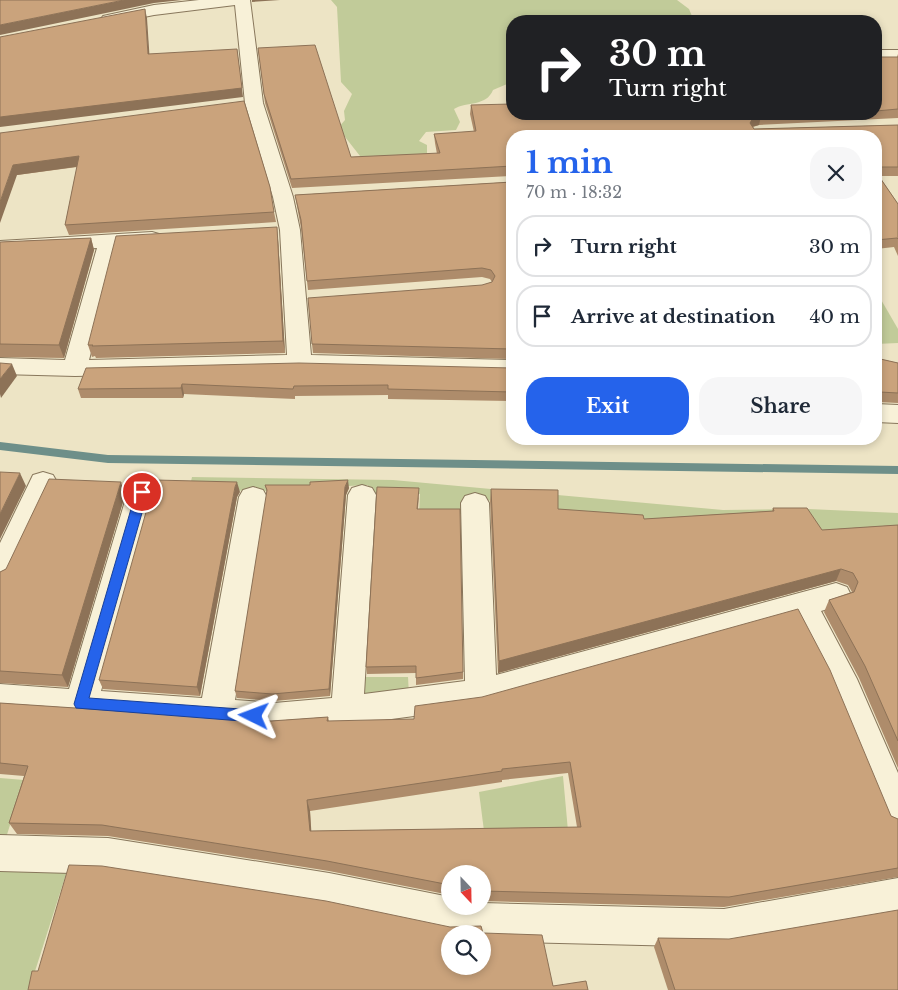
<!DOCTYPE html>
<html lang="en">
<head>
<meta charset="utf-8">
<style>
  :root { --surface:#fff; --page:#f6f6f7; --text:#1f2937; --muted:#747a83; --line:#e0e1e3; --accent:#2563eb }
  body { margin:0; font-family:"Libre Baskerville",serif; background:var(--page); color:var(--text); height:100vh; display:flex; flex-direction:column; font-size:19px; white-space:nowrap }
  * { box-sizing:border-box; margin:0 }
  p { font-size:16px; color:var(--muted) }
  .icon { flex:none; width:28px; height:28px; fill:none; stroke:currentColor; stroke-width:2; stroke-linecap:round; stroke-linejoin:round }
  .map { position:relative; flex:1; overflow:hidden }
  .panel { position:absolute; left:506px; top:130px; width:376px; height:315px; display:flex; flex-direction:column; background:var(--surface); border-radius:20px; box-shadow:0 2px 8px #0003 }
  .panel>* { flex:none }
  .guide { position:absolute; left:506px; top:15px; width:376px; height:105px; border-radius:20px; box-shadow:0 2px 8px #0003; background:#202124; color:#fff; overflow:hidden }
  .needle { width:32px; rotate:158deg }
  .fabs { position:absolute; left:441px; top:865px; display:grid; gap:10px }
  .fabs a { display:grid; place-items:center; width:50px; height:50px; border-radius:50%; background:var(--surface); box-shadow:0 2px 8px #0003; font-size:25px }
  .pin { position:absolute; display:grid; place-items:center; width:42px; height:42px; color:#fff; margin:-21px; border:2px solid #fff; border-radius:50%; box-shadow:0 1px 5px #0007 }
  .me { position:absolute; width:55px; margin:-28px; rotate:273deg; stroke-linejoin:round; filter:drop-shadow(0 0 4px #0008) }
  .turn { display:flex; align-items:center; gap:18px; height:105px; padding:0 20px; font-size:22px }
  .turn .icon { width:65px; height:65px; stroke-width:2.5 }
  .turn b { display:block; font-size:35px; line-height:42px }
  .round { display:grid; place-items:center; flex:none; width:52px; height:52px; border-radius:20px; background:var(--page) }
  .head { display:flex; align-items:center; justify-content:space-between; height:85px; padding:0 20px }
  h1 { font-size:30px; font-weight:700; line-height:38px; color:var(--accent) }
  .button { display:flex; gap:10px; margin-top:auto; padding:10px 20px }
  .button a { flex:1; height:58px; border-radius:20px; background:var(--accent); color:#fff; font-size:20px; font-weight:700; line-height:58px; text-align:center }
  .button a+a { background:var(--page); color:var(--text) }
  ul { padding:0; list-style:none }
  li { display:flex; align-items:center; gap:15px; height:62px; margin:0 10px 8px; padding:0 10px; border:2px solid var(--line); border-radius:20px }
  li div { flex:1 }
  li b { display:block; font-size:19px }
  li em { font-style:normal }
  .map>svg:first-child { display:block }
  .green { fill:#c1cb99 }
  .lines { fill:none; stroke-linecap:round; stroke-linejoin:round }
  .stream { fill:#6e8f89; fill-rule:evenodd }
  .minor-casing { stroke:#88775c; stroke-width:2 }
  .minor { fill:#f8f1d8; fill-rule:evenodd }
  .wall { fill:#ae8c6b; fill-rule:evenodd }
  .shaded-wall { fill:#8d7257 }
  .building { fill:#caa37c; stroke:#8d7257; fill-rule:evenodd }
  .route { fill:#2563eb; stroke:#184099 }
</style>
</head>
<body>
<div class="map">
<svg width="898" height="990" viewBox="0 0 898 990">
  <rect width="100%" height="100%" fill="#ede4c5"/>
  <g class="green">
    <path d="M331 0H677L689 9 694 21H512V82L493 90C486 107 467 101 454 109L460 122 456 130 426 132 419 141 427 145V157L386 163 360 156 338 128 345 120 344 111 352 94 341 82 337 7Z"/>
    <polygon points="876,291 898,329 898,343 876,344"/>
    <polygon points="192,477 393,480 723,510 808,509 898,513 898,533 544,550 557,502 470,500 470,514 419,514 420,494 368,494 368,485 309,488 285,491 189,490"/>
    <polygon points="357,677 408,677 409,695 353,704"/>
    <polygon points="563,776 568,831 484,831 479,792"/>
    <polygon points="0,778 24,780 5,841 0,841"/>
    <polygon points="0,868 67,871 29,990 0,990"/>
  </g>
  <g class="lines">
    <polygon class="stream" points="0,442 108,455 898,466 898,474 108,463 0,450"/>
    <defs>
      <g id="minor">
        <polygon points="199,0 250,0 263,103 293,197 300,230 311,355 512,360 512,376 300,371 75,376 0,374 0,358 65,360 97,248 0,253 0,241 152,232 159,234 163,238 159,242 118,246 89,360 287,355 280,230 273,197 245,103 235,5 154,15 109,24 103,22 101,19 103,16 154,5"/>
        <rect x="876" y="50" width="22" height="10"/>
        <polygon points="876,404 898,405 898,423 876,422"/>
        <polygon points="43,472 53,475 57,482 10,581 0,585 0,543 33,475"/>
        <polygon points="142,481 152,484 156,491 101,691 202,698 239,497 243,490 253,487 263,490 267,497 235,700 274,703 332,698 348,495 352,488 362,485 372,488 376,495 364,694 465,681 461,503 465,496 475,493 485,496 489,503 496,675 836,583 847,587 851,595 847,603 821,611 857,679 898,773 898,831 885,826 826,681 794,619 481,707 347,725 274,731 0,712 0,684 69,689 128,491 132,484"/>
        <polygon points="0,835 108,838 329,873 450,897 450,906 482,906 482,903 724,909 898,878 898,916 724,947 482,941 482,934 450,935 329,909 108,874 0,871"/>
      </g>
    </defs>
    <use href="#minor" class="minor-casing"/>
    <use href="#minor" class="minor"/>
  </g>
  <g class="wall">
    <polygon points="258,48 351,157 437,154 435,143 434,134 474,132 470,114 471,105 512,114 876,114 876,57 897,57 898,54 898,118 759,125 753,127 754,129 898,125 898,176 879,176 898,204 898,256 894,247 876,249 876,136 512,136 512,176 292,188 265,103"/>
    <polygon points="0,133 274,212 276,222 69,235 65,225 77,167 17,175"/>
    <polygon points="512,182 512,359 313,353 312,344 492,282 490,279 482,277 308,290 301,228 295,195"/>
    <polygon points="91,238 94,250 64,358 0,357 0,242"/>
    <polygon points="278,239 285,353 96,358 95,356 92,357 88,345"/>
    <polygon points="876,358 898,363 898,403 878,402 876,405"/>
    <polygon points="512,368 512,401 388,399 388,395 295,396 295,399 184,394 183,398 81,398 78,389"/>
    <polygon points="265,485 349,488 346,495 330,696 274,701 237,698 235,691 267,493"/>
    <polygon points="491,489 558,509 644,519 772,511 773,508 822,530 898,525 898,768 859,678 824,612 829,600 852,592 848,585 836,581 498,673 490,501"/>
    <polygon points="240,492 237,497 200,696 103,689 99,680"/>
    <polygon points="125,495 68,687 0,683 0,572 6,569"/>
    <polygon points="419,495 418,509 463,672 463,679 416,685 416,673 367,674 366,667"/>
    <path d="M0 703 271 721 328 717 329 721 891 816 898 819V877L724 907 482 901V874H450V895L329 871 108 836 17 834 9 823 24 776 0 774ZM568 773 577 827 311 831 310 811 502 782V780Z"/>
    <polygon points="658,938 729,939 898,990 668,990 654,947"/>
  </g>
  <g class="shaded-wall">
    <polygon points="124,0 182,0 154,3 0,35 0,25"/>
    <polygon points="252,0 280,0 252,2"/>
    <polygon points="145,9 147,18 150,63 148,54"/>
    <polygon points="237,49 243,97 0,127 0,117"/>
    <polygon points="761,116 759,125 751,127 750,123 753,118"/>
    <polygon points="79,156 82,166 17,175 0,223 0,202 13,165"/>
    <polygon points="277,227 278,239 285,353 283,341"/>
    <polygon points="91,238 94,250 64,358 59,345"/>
    <polygon points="12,364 17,376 1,398 0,394 0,379"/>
    <polygon points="182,384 184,394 183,398 181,388"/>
    <polygon points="20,473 26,486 0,539 0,514"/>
    <polygon points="348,480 349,488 346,495 330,696 329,689 345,487"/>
    <polygon points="121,482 125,495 68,687 62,675"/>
    <polygon points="237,482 240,492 237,497 200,696 197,687 235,487"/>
    <polygon points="841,569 836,581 498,673 499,661"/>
    <polygon points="307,800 310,811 312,842 310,831"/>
  </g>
  <g class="building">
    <polygon points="0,0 124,0 0,25"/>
    <polygon points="145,9 148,54 237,49 242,88 0,117 0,37"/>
    <polygon points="315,45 351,157 440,153 434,134 476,131 471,105 512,104 512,114 812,114 761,116 753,118 750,123 754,129 898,125 898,167 876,167 876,136 512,136 512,166 291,179 264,94 258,48"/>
    <polygon points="876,57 898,57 898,109 876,111"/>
    <polygon points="244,101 270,187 274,212 65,225 79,156 13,165 0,202 0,133"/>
    <polygon points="876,172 898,204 898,239 897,238 876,240"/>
    <polygon points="512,182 512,349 312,344 308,298 482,285 492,282 495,276 491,270 482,268 307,281 301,220 295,195"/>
    <polygon points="277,227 283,341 92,346 93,345 88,345 116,236"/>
    <polygon points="91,238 59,345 0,344 0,242"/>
    <polygon points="876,358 898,363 898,393 880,392 878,401 876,401"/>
    <polygon points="0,363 12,364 0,379"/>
    <polygon points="299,363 512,368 512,392 388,389 388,385 294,386 293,389 182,384 181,388 78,389 86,368"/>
    <polygon points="0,472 20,473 0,514"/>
    <polygon points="49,479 121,482 62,675 0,671 0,572 6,569"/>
    <polygon points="155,480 237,482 235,487 197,687 99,680"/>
    <polygon points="348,480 345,487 329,689 272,694 235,691 267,490 265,485 310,485 310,482"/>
    <polygon points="377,487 419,488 417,509 460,509 463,672 416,678 416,666 366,667"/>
    <polygon points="491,489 558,490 558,509 643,515 644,519 774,511 773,508 807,508 822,530 898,525 898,741 865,666 829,600 854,592 858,582 853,573 841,569 499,661"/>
    <path d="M798 609 830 670 891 816 898 819V868L729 897 482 891V874H450V885L327 861 102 825 9 823 28 766 0 763V703L271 721 328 717 327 721 414 719 415 706 482 697ZM570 762 581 827 310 831 307 800 502 771V769Z"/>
    <path d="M69 865 102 866 326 901 450 927 481 926 483 933 542 935 553 986 586 981 588 990H28L32 971H38ZM450 934H482V966H450Z"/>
    <polygon points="898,910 898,990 675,990 658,938 729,939"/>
  </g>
  <polygon class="route" points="142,487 148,492 89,698 254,710 259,712 261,716 259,720 254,722 76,708 74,704 136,492"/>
</svg>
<div class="fabs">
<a><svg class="needle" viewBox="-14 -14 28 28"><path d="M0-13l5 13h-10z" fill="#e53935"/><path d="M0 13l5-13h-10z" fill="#747a83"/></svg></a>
<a><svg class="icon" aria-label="search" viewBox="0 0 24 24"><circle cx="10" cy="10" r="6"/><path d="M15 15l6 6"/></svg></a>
</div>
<div class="pin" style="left:142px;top:492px;background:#d93025"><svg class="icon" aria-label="arrive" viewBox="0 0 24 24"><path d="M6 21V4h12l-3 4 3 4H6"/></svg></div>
<svg class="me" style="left:254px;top:716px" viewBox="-20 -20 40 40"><path d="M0-17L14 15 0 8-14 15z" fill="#2563eb" stroke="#fff" stroke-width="4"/></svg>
<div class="guide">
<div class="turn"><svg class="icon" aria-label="right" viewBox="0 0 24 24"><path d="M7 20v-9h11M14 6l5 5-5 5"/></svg><div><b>30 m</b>Turn right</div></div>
</div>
<section class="panel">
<div class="head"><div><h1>1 min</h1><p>70 m · 18:32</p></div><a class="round"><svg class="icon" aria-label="close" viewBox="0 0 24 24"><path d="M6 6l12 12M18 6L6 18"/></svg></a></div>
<ul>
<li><svg class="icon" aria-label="right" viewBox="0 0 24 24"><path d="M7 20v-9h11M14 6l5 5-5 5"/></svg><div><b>Turn right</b></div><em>30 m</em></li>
<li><svg class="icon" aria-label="arrive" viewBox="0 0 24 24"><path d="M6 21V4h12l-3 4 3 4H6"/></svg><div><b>Arrive at destination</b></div><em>40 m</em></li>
</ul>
<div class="button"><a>Exit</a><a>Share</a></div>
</section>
</div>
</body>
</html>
